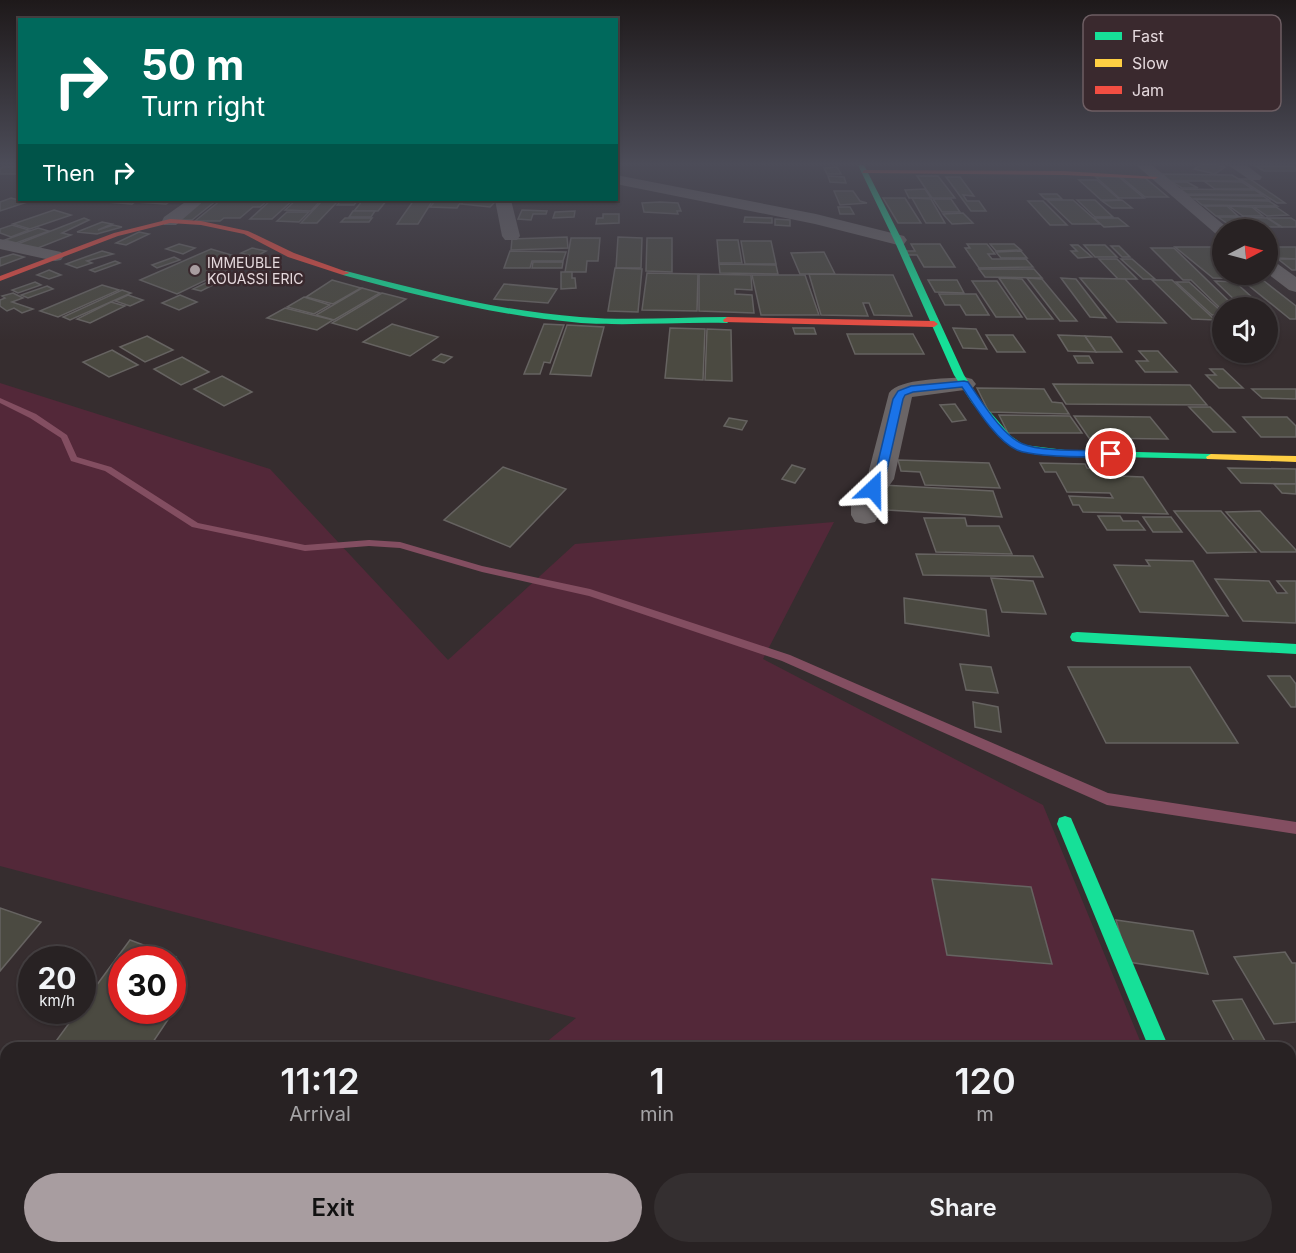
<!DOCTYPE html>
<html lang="en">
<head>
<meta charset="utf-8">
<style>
  :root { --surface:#282223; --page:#342f30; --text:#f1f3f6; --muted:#a5a4a6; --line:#443f41; --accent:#a89da0 }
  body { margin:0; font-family:Inter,sans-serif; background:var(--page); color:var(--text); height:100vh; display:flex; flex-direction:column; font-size:22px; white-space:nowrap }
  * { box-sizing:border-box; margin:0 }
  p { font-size:20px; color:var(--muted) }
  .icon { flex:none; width:33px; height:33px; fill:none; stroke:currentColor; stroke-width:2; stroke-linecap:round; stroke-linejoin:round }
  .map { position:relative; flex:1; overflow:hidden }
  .details { position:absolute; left:0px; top:1042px; width:1296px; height:212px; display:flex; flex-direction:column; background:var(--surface); border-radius:18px 18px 0 0; box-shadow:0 2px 4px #0004,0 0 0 2px var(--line) }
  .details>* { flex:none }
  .top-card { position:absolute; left:18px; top:18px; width:600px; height:183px; border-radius:0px; box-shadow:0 2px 4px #0004,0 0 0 2px var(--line); background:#00695c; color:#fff; overflow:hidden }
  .needle { width:39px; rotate:84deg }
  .tools { position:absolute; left:1212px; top:219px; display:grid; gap:12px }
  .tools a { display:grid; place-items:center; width:66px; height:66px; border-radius:50%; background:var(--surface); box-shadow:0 2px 4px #0004,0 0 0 2px var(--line); font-size:30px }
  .speed { position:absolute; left:18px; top:946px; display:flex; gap:12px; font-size:30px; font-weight:700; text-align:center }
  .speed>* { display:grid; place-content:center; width:78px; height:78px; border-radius:50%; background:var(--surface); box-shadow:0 2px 4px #0004,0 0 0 2px var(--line); line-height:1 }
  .speed small { font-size:15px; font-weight:400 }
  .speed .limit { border:9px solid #d22; background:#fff; color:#111 }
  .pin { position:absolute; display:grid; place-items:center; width:51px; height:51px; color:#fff; margin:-26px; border:3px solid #fff; border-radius:50%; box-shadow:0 2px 6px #0007 }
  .me { position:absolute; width:66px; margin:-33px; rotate:23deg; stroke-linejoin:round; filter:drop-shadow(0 0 4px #0008) }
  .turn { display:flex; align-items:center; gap:21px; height:126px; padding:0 24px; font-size:27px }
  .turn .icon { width:78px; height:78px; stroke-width:2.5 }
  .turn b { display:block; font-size:42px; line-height:51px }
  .then { display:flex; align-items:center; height:57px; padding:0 24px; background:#0003; gap:12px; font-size:22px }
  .eta { display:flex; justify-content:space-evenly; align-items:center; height:102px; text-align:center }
  .eta b { font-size:36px; font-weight:600; line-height:42px }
  .button { display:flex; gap:12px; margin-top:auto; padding:12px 24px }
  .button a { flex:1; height:69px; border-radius:36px; background:var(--accent); color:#111; font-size:24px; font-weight:600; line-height:69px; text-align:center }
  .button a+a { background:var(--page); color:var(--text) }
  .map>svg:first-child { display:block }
  .green { fill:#532839 }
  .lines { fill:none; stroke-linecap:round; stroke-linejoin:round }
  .stream { fill:#834e61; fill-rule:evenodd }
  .building { fill:#4b4a41; stroke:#666361; stroke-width:1.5 }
  .street { fill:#6a6566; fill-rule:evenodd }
  .fast { fill:#16e098; fill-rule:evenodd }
  .slow { fill:#ffcf43; fill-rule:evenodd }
  .jam { fill:#f24e42; fill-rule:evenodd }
  .route { fill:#1a73e8; stroke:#114b97; stroke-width:1.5 }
  .poi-dot { fill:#a89da0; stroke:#3a292e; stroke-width:2 }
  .labels { text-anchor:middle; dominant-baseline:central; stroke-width:5; stroke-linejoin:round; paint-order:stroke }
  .far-poi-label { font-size:14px; fill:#e5d9dd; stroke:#3a292e; text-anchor:start }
  .key { fill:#3a292e; stroke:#6d5e63; stroke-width:1.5 }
  .key-label { font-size:16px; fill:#e5d9dd }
</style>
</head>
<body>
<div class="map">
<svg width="1296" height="1253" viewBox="0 0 1296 1253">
  <rect width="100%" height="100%" fill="#362d2f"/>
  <g class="green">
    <polygon points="0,383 270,469 448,660 575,544 834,522 763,659 1043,805 1143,1048 539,1048 576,1018 0,866"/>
    <polygon points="6,1225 6,1248 116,1248 123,1253 0,1253 0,1234"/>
    <polygon points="293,1248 1226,1248 1228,1253 287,1253"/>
  </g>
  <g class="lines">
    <polygon class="stream" points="0,398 36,414 67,435 77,457 111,467 198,523 305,545 369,540 400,542 482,566 590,589 790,655 1108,793 1296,822 1296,834 1107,805 782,661 589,596 482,572 400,548 369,546 305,551 192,527 105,471 71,461 61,438 30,418 0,403"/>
  </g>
  <g class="building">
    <polygon points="1201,165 1216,165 1225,167 1215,174 1194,169"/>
    <polygon points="1255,166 1294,166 1296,171 1264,171"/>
    <polygon points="3,167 20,167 20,174 0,174 0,169"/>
    <polygon points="837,167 841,174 827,174 824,168"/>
    <polygon points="1162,174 1232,175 1242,181 1170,181"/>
    <polygon points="828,176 844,177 846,183 830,182"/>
    <polygon points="917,176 938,176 955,198 932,198"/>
    <polygon points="946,177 960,177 974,196 963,195 967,201 979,201 986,211 971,211"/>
    <polygon points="1096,177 1119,177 1144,198 1119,198"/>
    <polygon points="1121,177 1144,177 1168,197 1145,197"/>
    <polygon points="1240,179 1250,179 1285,203 1277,203"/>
    <polygon points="1079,180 1097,180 1120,200 1101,200"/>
    <polygon points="1204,181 1242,182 1253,189 1215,189"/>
    <polygon points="1172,182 1187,182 1198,188 1182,188"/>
    <polygon points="925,189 931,198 909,198 905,190"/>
    <polygon points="1180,189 1255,190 1263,195 1187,194"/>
    <polygon points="834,191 853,191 860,201 867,203 840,205"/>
    <polygon points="1040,194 1057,194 1062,199 1045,199"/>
    <polygon points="1186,195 1263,196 1269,200 1191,199"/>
    <polygon points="11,198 27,202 0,211 0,202"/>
    <polygon points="883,198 905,198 921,223 898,223"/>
    <polygon points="912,198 931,199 945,223 926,223"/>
    <polygon points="933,199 951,199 960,212 942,212"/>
    <polygon points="1195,199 1269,201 1277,206 1202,205"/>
    <polygon points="108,200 172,200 166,204 135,202 132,204 105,202"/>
    <polygon points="201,200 217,200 192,220 175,220"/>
    <polygon points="221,200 268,200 260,207 253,207 240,218 224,218 220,221 195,221"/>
    <polygon points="271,200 293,200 272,219 250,219"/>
    <polygon points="296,200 321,200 311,211 285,210"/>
    <polygon points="323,200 339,200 317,223 301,223"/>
    <polygon points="342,200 358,200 354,205 337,205"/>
    <polygon points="363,200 387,200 378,211 354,211"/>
    <polygon points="414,200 433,200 418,224 397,224"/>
    <polygon points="436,200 462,200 457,208 430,207"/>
    <polygon points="466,200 495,202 490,207 461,204"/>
    <polygon points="1047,200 1073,200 1100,224 1072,224"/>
    <polygon points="1077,200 1095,200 1113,217 1095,217"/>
    <polygon points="1122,200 1132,208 1112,208 1102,201"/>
    <polygon points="1028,201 1043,201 1067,225 1050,225"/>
    <polygon points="660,202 678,203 681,211 677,211 678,214 644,212 642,203"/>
    <polygon points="1204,206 1227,206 1238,216 1216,216"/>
    <polygon points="1229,206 1252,207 1263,216 1243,216"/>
    <polygon points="838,207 850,207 854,214 840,214"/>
    <polygon points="1254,207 1276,207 1288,215 1267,216"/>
    <polygon points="54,210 71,215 30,229 13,224"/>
    <polygon points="522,210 547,211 546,214 533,214 531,220 518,219"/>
    <polygon points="353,211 375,211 371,217 349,217"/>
    <polygon points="575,211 574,217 553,218 555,212"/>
    <polygon points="287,212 309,212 299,222 277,221"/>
    <polygon points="963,213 973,223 952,224 943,214"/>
    <polygon points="603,214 619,214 619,223 596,224 597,218 603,218"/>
    <polygon points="745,217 772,218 772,223 744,222"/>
    <polygon points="1218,217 1240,217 1254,226 1231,226"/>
    <polygon points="1243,217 1267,218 1281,227 1257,227"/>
    <polygon points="84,218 89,220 62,233 71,235 33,250 15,245"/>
    <polygon points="345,218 372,218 369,222 341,222"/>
    <polygon points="1094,218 1118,218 1128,226 1104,227"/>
    <polygon points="1268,218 1291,218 1296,221 1296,227 1282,227"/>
    <polygon points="775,219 790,220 790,226 775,225"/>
    <polygon points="102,222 112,224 98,230 113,225 122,227 97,234 77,232"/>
    <polygon points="12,225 29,230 11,237 0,233 0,229"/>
    <polygon points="38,228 49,231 16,243 5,240"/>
    <polygon points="139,232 149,234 126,245 116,243"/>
    <polygon points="567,237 568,248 511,250 512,239"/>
    <polygon points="618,237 642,238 641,268 616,268"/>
    <polygon points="571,238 600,238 598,261 587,261 586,272 565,272"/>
    <polygon points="647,238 672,238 672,272 646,271"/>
    <polygon points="717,240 738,240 742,263 719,263"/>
    <polygon points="741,241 771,241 776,264 745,264"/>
    <polygon points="179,244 195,248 183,254 166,249"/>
    <polygon points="911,244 940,244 955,267 924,267 917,255 908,255 906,251 915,251"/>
    <polygon points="967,244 987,244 995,254 988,254 992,259 1026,259 1033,267 979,268 965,248 970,248"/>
    <polygon points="990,244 1014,244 1021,250 996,251"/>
    <polygon points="1071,245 1078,245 1092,257 1078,258 1071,251 1077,251"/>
    <polygon points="1084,245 1105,245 1117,257 1095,257"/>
    <polygon points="1111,246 1119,246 1130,257 1122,257"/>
    <polygon points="1175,247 1221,247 1222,274 1257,274 1262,279 1213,278"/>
    <polygon points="1268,247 1296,247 1296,259 1277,258 1268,251"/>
    <polygon points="252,248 266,251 255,257 241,253"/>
    <polygon points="1151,248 1174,248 1236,308 1222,308 1222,310 1191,280 1183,280"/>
    <polygon points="211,249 248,260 177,294 140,280"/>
    <polygon points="102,251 113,254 87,261 92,263 77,268 66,264"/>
    <polygon points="510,251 566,252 563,261 532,261 530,268 504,268"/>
    <polygon points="1021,251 1027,258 1001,258 996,252"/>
    <polygon points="824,252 835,274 800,274 791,253"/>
    <polygon points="13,254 24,257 0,266 0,258"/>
    <polygon points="174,257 180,260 157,268 152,265"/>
    <polygon points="1099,259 1117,259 1137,279 1118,279"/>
    <polygon points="1121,259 1132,259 1155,279 1143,279"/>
    <polygon points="1278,259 1296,259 1296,270 1292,270"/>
    <polygon points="115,261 120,263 95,272 90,270"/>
    <polygon points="533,262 563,262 562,268 532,268"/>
    <polygon points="719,264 776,265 778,274 720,273"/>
    <polygon points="615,268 642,269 638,312 608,311"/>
    <polygon points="979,269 1034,269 1042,278 985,277"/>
    <polygon points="49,270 61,275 49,279 37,275"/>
    <polygon points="561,272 572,272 572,278 575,278 576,288 561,289"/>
    <polygon points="647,273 698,274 697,311 642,310"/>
    <polygon points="699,274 751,275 752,290 735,289 735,294 752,295 754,313 699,311"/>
    <polygon points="809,274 893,275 912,316 874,315 869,303 863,303 868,316 821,315"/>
    <polygon points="752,275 805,275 819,315 761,315"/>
    <polygon points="218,277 225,279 201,291 193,289"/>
    <polygon points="999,278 1022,279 1053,319 1027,319"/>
    <polygon points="1027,278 1042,279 1077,321 1060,321"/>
    <polygon points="1061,278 1076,279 1106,318 1090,317"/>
    <polygon points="1080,278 1125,279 1166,323 1117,322"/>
    <polygon points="332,280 361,288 333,304 306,297"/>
    <polygon points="928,280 957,280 964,293 935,292"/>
    <polygon points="1152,280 1172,280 1215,320 1192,319"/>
    <polygon points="972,281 997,281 1022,317 996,317"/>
    <polygon points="1215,281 1235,282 1264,308 1243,308"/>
    <polygon points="1243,281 1264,281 1296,306 1296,319 1290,319"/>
    <polygon points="35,282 41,285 18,293 12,290"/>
    <polygon points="1176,282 1189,282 1222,312 1222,315 1212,315"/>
    <polygon points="504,284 557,289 548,303 494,299"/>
    <polygon points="102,285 119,290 58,317 40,311"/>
    <polygon points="47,286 53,289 28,298 21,295"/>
    <polygon points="362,288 380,293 334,320 316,315"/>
    <polygon points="122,290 131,293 70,320 63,317"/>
    <polygon points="13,293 23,298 12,302 33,309 22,313 14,308 7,311 0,306 0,300 5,298 2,296"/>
    <polygon points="382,293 406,299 357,330 332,323"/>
    <polygon points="939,294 976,294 989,315 966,315 960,305 945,305"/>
    <polygon points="128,295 143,300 130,306 115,301"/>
    <polygon points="180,295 197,302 179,310 162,303"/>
    <polygon points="304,297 330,305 314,314 287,307"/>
    <polygon points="111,302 125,306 90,323 77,319"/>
    <polygon points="285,308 333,320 317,330 267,318"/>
    <polygon points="392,324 438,337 410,356 363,342"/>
    <polygon points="544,324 564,325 550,363 544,362 540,374 524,374"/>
    <polygon points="567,325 604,327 591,376 550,374"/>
    <polygon points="670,328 705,329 703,380 665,378"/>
    <polygon points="793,328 814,328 816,334 795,334"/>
    <polygon points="953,328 976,329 987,349 963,348"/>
    <polygon points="707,329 731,330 732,381 705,380"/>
    <polygon points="847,334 913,334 924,354 855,354"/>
    <polygon points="986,335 1013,335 1025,352 997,352"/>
    <polygon points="1058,335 1085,336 1096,352 1068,351"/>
    <polygon points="147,336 173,350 145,362 120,347"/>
    <polygon points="1085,336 1111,337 1122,352 1096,352"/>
    <polygon points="112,350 138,365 109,377 83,362"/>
    <polygon points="1139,351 1158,351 1177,372 1145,372 1136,361 1148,361"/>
    <polygon points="441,354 452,357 444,363 433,360"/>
    <polygon points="1074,356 1089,356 1093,363 1078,363"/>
    <polygon points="182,357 209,372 181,385 154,369"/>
    <polygon points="1210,369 1223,369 1243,388 1219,388 1206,375 1216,375"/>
    <polygon points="222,376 252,392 224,406 194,389"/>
    <polygon points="1053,384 1190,385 1207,405 1066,404"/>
    <polygon points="977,388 1044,389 1052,402 1062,403 1069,414 989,412"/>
    <polygon points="1252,389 1296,389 1296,399 1262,398"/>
    <polygon points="955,404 966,420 952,422 940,405"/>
    <polygon points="1189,407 1210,407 1235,432 1213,432"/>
    <polygon points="999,415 1070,416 1082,433 1008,433"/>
    <polygon points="1074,416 1150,417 1168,439 1089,438"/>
    <polygon points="1243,417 1287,417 1296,426 1296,437 1261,437"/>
    <polygon points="729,418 747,421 742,430 724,426"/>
    <polygon points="898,460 989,463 1000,488 925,485 920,472 901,471"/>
    <polygon points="1040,463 1085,464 1087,468 1115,469 1119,476 1143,477 1168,514 1083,512 1079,505 1073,505 1069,496 1113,498 1110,493 1067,492 1056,472 1045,472"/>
    <polygon points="792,465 805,469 795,483 782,479"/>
    <polygon points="503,467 566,489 510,547 444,520"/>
    <polygon points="1228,468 1296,469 1296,484 1241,483"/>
    <polygon points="1274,484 1296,484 1296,494 1282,493"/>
    <polygon points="882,485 993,491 1002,517 887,510"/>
    <polygon points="1174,511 1221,511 1256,552 1207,553"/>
    <polygon points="1260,511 1296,550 1296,552 1261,552 1226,512"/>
    <polygon points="1098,516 1120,516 1123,521 1138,521 1145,530 1107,530"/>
    <polygon points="1143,517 1171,517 1182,532 1153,532"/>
    <polygon points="924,518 965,518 967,526 999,526 1012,554 936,552"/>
    <polygon points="916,554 1033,556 1043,577 923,575"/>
    <polygon points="1146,560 1193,561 1228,616 1140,612 1114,565 1150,566"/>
    <polygon points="991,578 1033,581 1046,614 1002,612"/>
    <polygon points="1215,579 1269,581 1277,593 1287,593 1277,581 1296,581 1296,623 1243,621"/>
    <polygon points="904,598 986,610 989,636 905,623"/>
    <polygon points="960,664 991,667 998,693 966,690"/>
    <polygon points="1068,667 1190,667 1238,743 1106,743"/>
    <polygon points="1268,676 1290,676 1296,684 1296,707 1291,707"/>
    <polygon points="973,702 998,707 1001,732 975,727"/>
    <polygon points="932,879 1031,887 1052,964 947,955"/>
    <polygon points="0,908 41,922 0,971"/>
    <polygon points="1116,920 1193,931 1208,974 1128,962"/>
    <polygon points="130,940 176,957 172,962 122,960 122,1011 151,1011 169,1018 149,1048 51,1048 78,1011 82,1011 82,1005"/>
    <polygon points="1285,952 1292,963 1296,963 1296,1022 1274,1024 1234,957"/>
    <polygon points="1242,999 1269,1048 1238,1048 1213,1001"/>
  </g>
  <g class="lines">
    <g class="street">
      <polygon points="1136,165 1152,165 1230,230 1222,230 1222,235 1216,234"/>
      <polygon points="1228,165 1246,165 1262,177 1260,180 1250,180"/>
      <polygon points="616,175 816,214 904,236 907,240 904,244 898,245 815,224 616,184"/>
      <polygon points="188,200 205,200 176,225 164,225 162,221 164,217"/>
      <polygon points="495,200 511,200 520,236 517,240 505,240 502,236"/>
      <polygon points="0,239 61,252 64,256 61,260 55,261 0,249"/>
      <polygon points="1268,260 1275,262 1296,277 1296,292 1289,290 1268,274"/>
      <path d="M964 377 972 379 976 384 972 389 912 397 894 479 879 500V515L875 522 865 524 855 522 851 515V499L867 478 889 393C900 378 946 379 964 377Z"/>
      <polygon points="1213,1248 1271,1248 1273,1253 1215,1253"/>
    </g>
    <g class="fast">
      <polygon points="858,165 864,165 902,240 964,375 979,399 1011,436 1024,445 1065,450 1211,454 1216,457 1215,459 1065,456 1017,450 1003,440 972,403 954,375 894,240"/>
      <path d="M346 271C423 291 500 311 580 317 629 321 678 317 727 317L731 320 727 323C678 322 629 326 581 323 500 316 421 297 343 275V271Z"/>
      <polygon points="1077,632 1296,644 1296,654 1077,642 1072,641 1070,637 1072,633"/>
      <polygon points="1065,816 1071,818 1169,1048 1149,1048 1057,824 1059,818"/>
    </g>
    <polygon class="slow" points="1211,454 1296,456 1296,462 1207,459 1206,457"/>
    <g class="jam">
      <polygon points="864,170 1064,171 1158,177 1155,179 1064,175 862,173"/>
      <polygon points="170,219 201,221 248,231 294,253 350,273 343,275 288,257 244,234 201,225 170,223 118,236 0,281 0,276 114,233"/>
      <polygon points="727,317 934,321 938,324 934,327 724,322 723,320"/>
    </g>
  </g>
  <linearGradient id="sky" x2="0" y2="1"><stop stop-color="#1e191a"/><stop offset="0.48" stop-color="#4c4c58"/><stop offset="1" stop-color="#4c4c58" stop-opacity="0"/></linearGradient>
  <rect width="1296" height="341" fill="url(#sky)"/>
  <path class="route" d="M964 381 968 382C981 400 1002 436 1023 444 1040 452 1091 450 1111 451L1117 454 1111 457C1089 457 1036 458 1017 450 996 441 975 406 962 387L913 392 905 395 903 399 885 479 877 491H869L867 489 874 479 893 399 898 391 911 386Z"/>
  <circle class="poi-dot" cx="195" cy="270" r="6"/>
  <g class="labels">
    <g class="far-poi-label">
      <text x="207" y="262">IMMEUBLE<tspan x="207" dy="16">KOUASSI ERIC</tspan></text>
    </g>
  </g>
  <rect x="1083" y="15" width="198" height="96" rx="9" class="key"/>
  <rect x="1095" y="32" width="27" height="8" fill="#16e098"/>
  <rect x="1095" y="59" width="27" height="8" fill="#ffcf43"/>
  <rect x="1095" y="86" width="27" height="8" fill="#f24e42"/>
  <g class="key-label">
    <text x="1132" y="42">Fast</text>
    <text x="1132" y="69">Slow</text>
    <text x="1132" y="96">Jam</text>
  </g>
</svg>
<div class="tools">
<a><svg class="needle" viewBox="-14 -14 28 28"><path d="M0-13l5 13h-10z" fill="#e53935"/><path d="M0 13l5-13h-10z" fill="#a5a4a6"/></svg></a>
<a><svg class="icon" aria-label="sound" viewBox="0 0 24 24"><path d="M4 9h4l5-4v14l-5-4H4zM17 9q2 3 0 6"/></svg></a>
</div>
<div class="speed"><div>20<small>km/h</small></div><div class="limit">30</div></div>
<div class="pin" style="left:1111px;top:454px;background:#d93025"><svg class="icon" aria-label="arrive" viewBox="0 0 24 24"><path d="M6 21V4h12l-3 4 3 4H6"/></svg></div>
<svg class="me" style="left:873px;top:489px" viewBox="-20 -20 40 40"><path d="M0-17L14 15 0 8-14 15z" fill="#1a73e8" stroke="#fff" stroke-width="4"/></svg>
<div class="top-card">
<div class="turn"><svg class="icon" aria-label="right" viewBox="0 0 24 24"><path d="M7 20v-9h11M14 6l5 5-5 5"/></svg><div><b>50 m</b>Turn right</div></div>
<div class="then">Then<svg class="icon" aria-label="right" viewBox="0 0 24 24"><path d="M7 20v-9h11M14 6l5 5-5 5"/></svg></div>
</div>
<section class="details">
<div class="eta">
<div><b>11:12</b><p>Arrival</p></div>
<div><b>1</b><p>min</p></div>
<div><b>120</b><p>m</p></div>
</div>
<div class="button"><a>Exit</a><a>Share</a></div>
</section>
</div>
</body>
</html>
